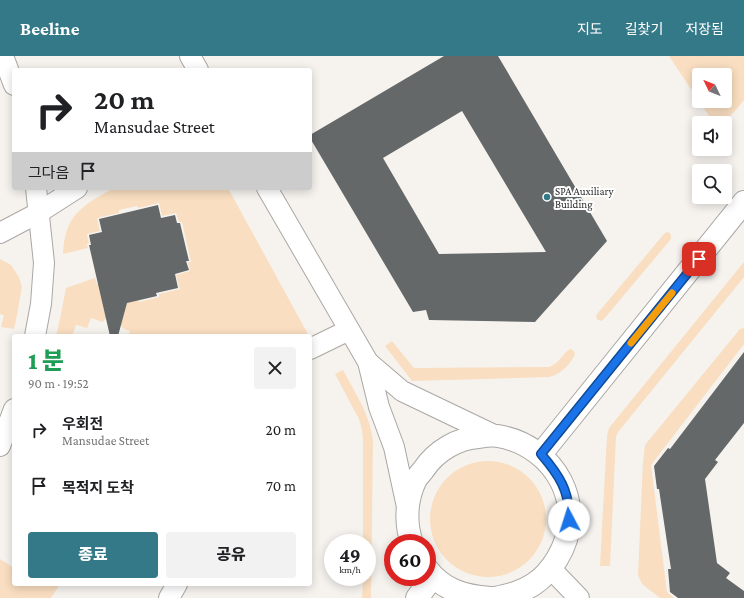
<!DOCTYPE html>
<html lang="ko">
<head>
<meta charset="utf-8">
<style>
  :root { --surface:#fff; --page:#f2f2f2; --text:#202124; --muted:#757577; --accent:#347988 }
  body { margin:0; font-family:"Crimson Pro","Noto Sans KR",serif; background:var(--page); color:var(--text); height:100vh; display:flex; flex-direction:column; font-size:15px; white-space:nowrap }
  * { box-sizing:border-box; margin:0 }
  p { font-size:13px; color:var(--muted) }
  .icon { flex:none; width:22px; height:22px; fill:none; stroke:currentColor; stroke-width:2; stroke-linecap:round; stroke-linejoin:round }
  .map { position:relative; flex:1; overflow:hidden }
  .details { position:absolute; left:12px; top:278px; width:300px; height:252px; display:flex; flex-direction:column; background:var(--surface); border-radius:4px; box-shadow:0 2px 10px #0003 }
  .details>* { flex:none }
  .guide { position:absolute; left:12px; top:12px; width:300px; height:122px; border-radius:4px; box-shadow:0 2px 10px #0003; background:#fff; color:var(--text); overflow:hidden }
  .needle { width:26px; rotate:313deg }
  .tools { position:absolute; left:692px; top:12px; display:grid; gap:8px }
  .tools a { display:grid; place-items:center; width:40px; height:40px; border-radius:4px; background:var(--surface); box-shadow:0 2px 10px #0003; font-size:20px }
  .speed { position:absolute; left:324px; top:478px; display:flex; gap:8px; font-size:20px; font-weight:700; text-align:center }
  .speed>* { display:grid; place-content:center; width:52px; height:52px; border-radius:50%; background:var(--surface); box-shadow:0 2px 10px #0003; line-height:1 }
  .speed small { font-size:10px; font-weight:400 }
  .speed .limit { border:6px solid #d22; background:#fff; color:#111 }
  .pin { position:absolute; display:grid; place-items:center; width:34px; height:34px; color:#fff; margin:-17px; border-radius:8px; box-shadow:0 2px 6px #0006 }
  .me { position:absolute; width:44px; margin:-22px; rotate:355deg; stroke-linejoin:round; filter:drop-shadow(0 0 3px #0008) }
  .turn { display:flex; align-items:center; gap:14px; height:84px; padding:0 16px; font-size:18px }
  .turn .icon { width:52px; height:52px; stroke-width:2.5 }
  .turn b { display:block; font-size:28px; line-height:34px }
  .then { display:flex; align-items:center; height:38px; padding:0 16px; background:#0003; gap:8px; font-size:15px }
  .round { display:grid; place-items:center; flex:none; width:42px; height:42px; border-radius:4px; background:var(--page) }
  .overview { display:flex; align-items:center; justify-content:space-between; height:68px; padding:0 16px }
  h1 { font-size:24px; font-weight:800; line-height:30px; color:#1e9e55 }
  .cta { display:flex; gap:8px; margin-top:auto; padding:8px 16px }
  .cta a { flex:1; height:46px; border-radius:4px; background:var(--accent); color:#fff; font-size:16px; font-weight:800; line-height:46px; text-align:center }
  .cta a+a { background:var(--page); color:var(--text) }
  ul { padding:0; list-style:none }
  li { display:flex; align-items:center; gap:12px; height:56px; padding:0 16px }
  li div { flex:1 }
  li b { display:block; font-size:15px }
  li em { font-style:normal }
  header { display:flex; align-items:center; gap:24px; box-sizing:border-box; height:56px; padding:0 20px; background:var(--accent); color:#fff }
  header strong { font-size:19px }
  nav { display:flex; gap:22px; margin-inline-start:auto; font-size:14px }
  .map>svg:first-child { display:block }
  .green { fill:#f9dec1; fill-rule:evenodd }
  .building { fill:#646869; fill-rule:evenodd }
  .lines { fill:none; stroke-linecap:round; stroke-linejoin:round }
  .street-casing { stroke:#aaa7a4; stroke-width:22 }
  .primary-casing { stroke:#aaa7a4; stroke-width:24 }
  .street { stroke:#fff; stroke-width:20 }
  .primary { stroke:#fff; stroke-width:22 }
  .route-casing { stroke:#114b97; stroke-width:10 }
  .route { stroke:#1a73e8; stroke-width:7 }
  .slow { stroke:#f59e0b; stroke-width:7 }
  .poi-dot { fill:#347988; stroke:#fff; stroke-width:1.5 }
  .labels { text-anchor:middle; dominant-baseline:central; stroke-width:4; stroke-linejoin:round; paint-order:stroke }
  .poi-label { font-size:11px; fill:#2e2d2c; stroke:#fff; text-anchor:start }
</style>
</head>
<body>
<header>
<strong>Beeline</strong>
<nav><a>지도</a><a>길찾기</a><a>저장됨</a></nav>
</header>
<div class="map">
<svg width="744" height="542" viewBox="0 0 744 542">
  <rect width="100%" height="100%" fill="#f6f3ef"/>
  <g class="green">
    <path d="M669 0H744V44C734 56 728 68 711 63ZM699 19H725V45H699Z"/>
    <path d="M114 132H228L309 280H128L130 275 122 272V270L105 263 103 266 91 262 87 272 76 269 72 280H56L60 263 66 232 95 222 97 228H99L138 243 139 246 159 241V238L180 233 176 219 190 215 188 206H191L182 166H179L176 157 162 160 159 147 138 152 137 150 119 154V157L97 162 100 175 87 178 89 187 87 188 88 192 63 198C65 158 82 150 114 132Z"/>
    <polygon points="667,176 670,177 671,180 671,183 604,263 601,265 598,264 596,261 597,258 664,178"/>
    <polygon points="0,203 11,209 19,221 22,231 17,259 14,273 1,271 4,259 0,258"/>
    <polygon points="744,206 744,221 618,376 616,381 610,510 600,510 607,380 609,372"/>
    <polygon points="744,272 744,288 651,409 667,536 674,542 660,542 642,528 638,519 643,405 645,389 740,273"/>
    <path d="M392 285 414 312 549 311C559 308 562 298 570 293L573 294 575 298C571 308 560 319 549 321L412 325 385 290Z"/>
    <path d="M343 314C355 337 370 358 373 385L371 542H362L363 521H367V487H363V385L362 374 359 363 335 318Z"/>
    <circle cx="488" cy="463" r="58"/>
    <polygon points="0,503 14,512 14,528 60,528 51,542 0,542"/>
  </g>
  <g class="building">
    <path d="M444 0H498L607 185 535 266 429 264 426 254 413 256 310 82V79ZM462 55 546 196 439 198 383 102Z"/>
    <polygon points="158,149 161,162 175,159 177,167 180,167 189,205 186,205 189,214 175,218 178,232 156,237 157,240 127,247 118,280 110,280 89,189 91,189 89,179 102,176 99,163"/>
    <polygon points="744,296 744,367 715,404 718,406 705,423 717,507 730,517 726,522 744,535 744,542 678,542 670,536 668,513 671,513 659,433 657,433 654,410 668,392 670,393"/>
  </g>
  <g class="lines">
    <defs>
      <g id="street">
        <polyline points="3,0 14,29"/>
        <polyline points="190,0 198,14"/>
        <polyline points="267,132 368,306 379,351 394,391 407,451"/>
        <polyline points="0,177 38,157 77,132"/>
        <polyline points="35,280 41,248 44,207 36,132"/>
        <polyline points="310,293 349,274"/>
        <polyline points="368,306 402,335 496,380"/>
        <polyline points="0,390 14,353"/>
        <polyline points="551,513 579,542"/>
        <polyline points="169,542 177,528"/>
      </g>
      <g id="primary">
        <polyline points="541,398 744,146"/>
        <path d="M412 487C405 468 406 444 415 425 417 421 421 417 424 413 436 395 458 382 479 381 485 380 492 379 498 380 556 390 589 451 557 503 551 513 543 522 534 528 522 536 509 539 495 542"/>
        <path d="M427 513C443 534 464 540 490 542"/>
        <polyline points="417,542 433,521"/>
      </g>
    </defs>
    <use href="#street" class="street-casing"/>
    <use href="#primary" class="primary-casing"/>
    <use href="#street" class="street"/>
    <use href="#primary" class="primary"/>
  </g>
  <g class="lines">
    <defs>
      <path id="route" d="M569 464C570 435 559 419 541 398L699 203"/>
    </defs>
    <use href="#route" class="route-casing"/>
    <use href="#route" class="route"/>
    <polyline class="slow" points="631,287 672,237"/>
  </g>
  <circle class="poi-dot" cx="547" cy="141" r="4"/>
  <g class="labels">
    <g class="poi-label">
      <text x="555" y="135">SPA Auxiliary<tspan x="555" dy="13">Building</tspan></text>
    </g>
  </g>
</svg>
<div class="tools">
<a><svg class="needle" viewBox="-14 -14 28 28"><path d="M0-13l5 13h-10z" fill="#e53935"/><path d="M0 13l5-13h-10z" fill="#757577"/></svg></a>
<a><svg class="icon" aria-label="sound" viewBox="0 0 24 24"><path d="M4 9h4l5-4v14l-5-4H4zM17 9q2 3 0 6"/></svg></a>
<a><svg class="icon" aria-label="search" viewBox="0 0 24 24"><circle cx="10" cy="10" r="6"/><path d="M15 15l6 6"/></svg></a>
</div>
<div class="speed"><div>49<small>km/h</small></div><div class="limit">60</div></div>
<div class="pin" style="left:699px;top:203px;background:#d93025"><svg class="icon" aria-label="arrive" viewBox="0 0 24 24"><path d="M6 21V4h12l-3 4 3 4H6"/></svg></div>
<svg class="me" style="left:569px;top:464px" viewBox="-20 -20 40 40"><circle r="19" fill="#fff"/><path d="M0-13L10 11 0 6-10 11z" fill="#1a73e8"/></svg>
<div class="guide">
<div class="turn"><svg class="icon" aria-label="right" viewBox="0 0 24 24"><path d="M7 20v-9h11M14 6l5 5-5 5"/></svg><div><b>20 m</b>Mansudae Street</div></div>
<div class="then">그다음<svg class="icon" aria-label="arrive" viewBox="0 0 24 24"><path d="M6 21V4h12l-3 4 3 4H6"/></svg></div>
</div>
<section class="details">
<div class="overview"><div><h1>1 분</h1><p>90 m · 19:52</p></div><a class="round"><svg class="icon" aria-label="close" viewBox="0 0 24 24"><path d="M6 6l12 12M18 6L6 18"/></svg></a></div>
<ul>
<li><svg class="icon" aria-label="right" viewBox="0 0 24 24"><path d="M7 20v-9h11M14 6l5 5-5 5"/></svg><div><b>우회전</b><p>Mansudae Street</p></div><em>20 m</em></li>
<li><svg class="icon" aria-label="arrive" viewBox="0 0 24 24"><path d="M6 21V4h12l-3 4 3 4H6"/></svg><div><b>목적지 도착</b></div><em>70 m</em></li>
</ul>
<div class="cta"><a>종료</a><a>공유</a></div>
</section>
</div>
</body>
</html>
